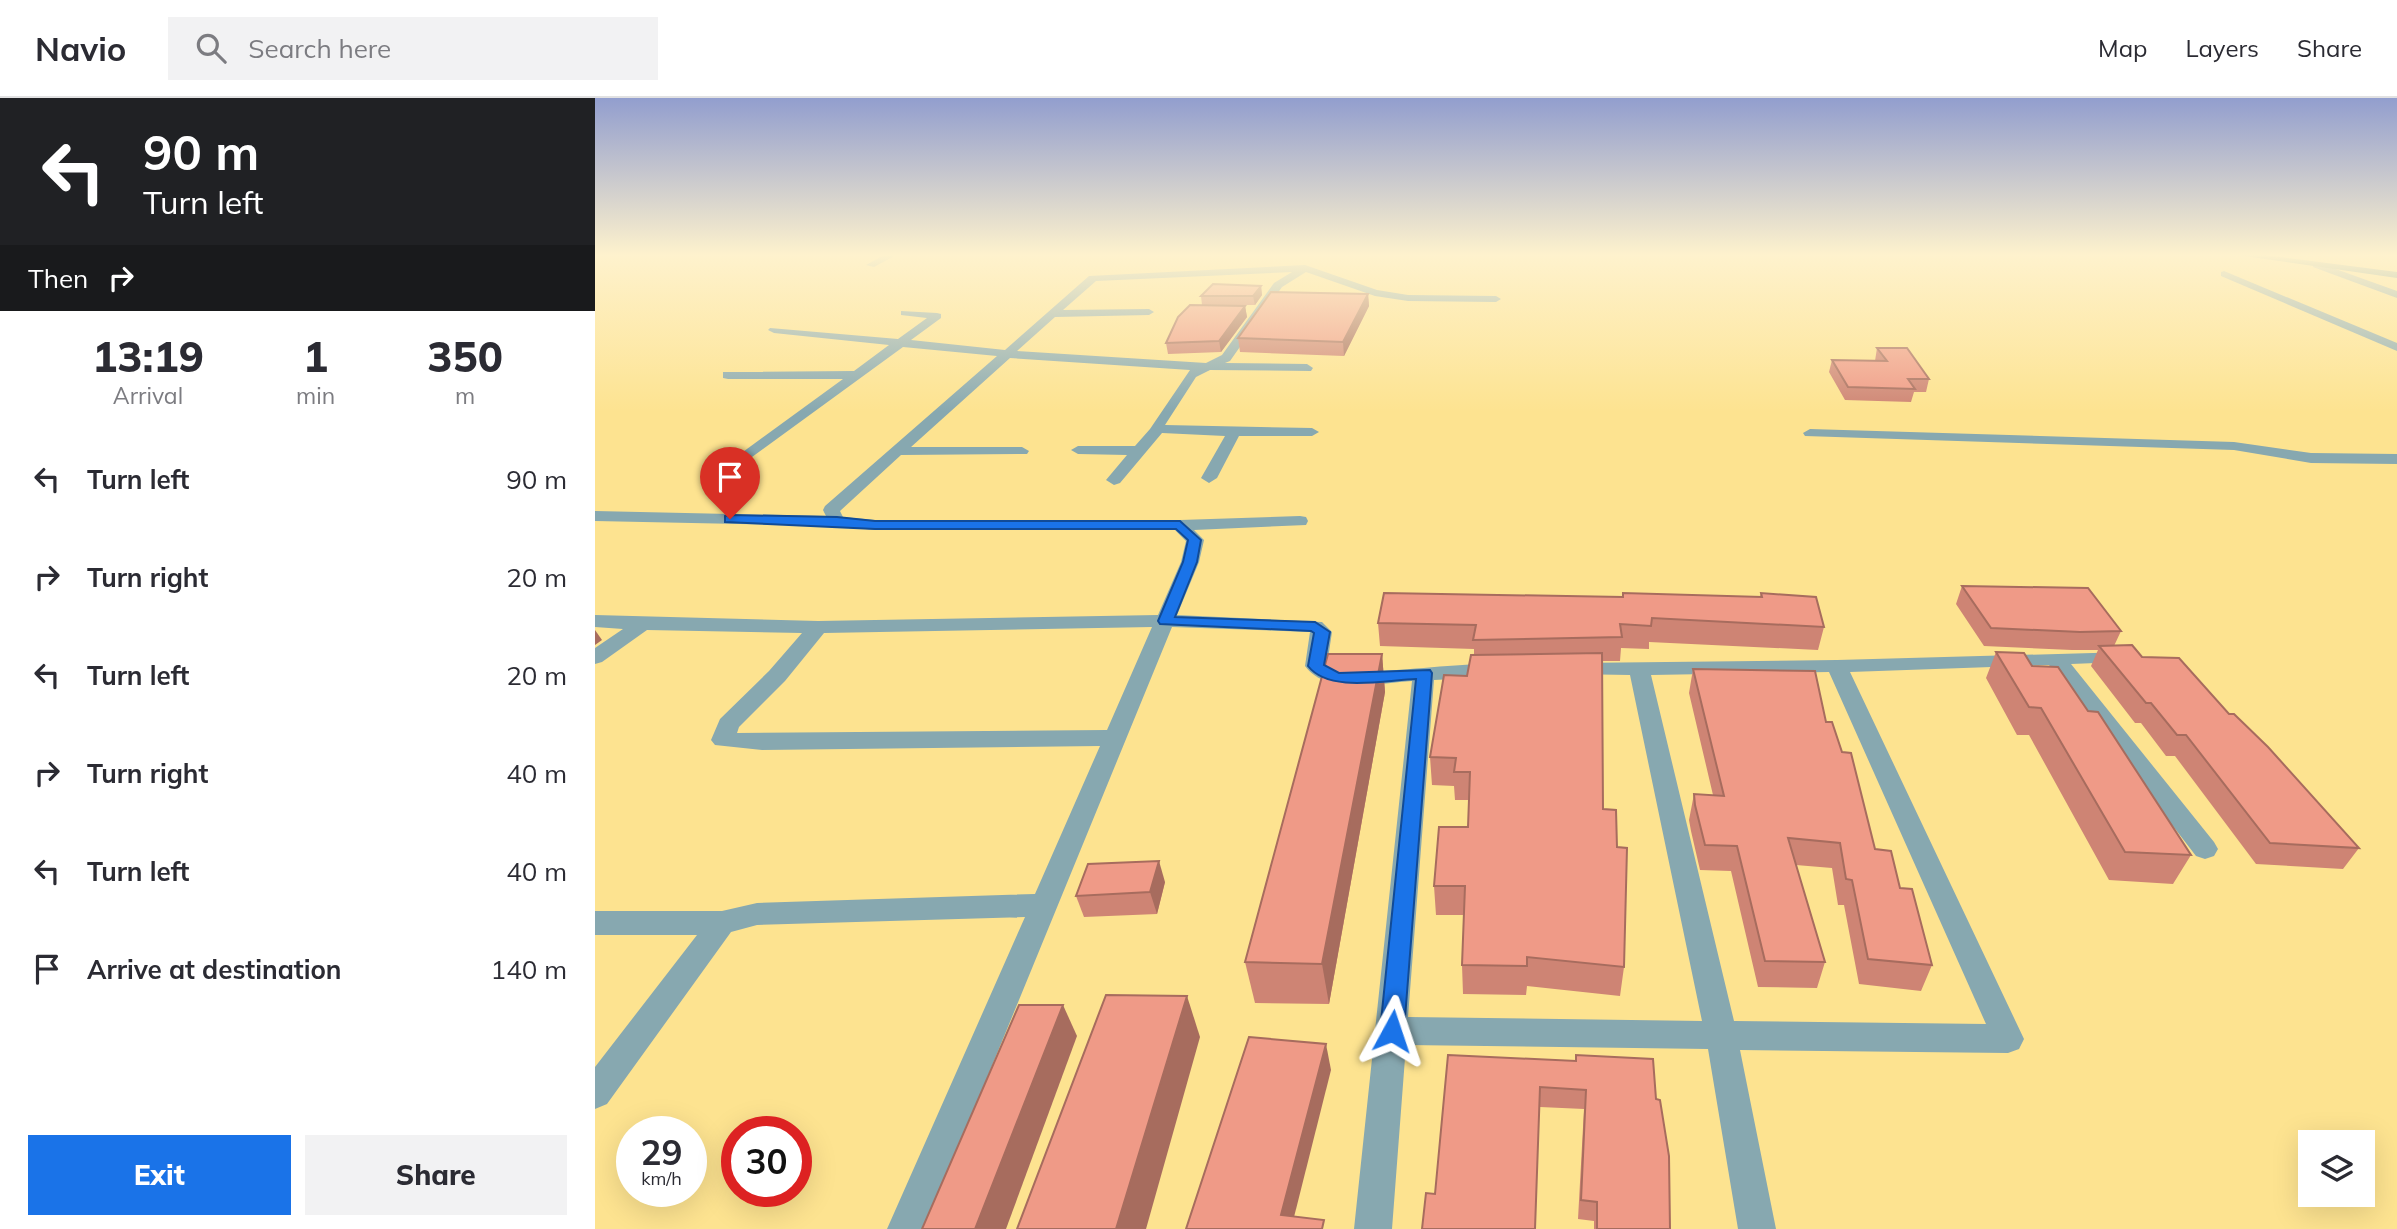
<!DOCTYPE html>
<html lang="en">
<head>
<meta charset="utf-8">
<style>
  :root { --surface:#fff; --page:#f2f2f3; --text:#2b2b33; --muted:#7c7c81; --line:#e1e1e2; --accent:#1a73e8 }
  body { margin:0; font-family:Mulish,sans-serif; background:var(--page); color:var(--text); height:100vh; display:flex; flex-direction:column; font-size:26px; white-space:nowrap }
  * { box-sizing:border-box; margin:0 }
  p { font-size:23px; color:var(--muted) }
  .icon { flex:none; width:38px; height:38px; fill:none; stroke:currentColor; stroke-width:2; stroke-linecap:round; stroke-linejoin:round }
  .map { position:relative; flex:1; overflow:hidden }
  .sheet { display:flex; flex-direction:column; background:var(--surface); width:595px }
  .sheet>* { flex:none }
  .hud { background:#202124; color:#fff; overflow:hidden }
  .fabs { position:absolute; left:1703px; top:1032px; display:grid; gap:14px }
  .fabs a { display:grid; place-items:center; width:77px; height:77px; border-radius:0px; background:var(--surface); box-shadow:0 7px 28px #0002; font-size:35px }
  .speed { position:absolute; left:21px; top:1018px; display:flex; gap:14px; font-size:35px; font-weight:700; text-align:center }
  .speed>* { display:grid; place-content:center; width:91px; height:91px; border-radius:50%; background:var(--surface); box-shadow:0 7px 28px #0002; line-height:1 }
  .speed small { font-size:18px; font-weight:400 }
  .speed .limit { border:10px solid #d22; background:#fff; color:#111 }
  .pin { position:absolute; display:grid; place-items:center; width:60px; height:60px; color:#fff; margin:-72px -30px; border-radius:50% 50% 50% 0; rotate:-45deg; box-shadow:0 0 7px #0007 }
  .pin .icon { rotate:45deg }
  .me { position:absolute; width:77px; margin:-38px; rotate:5deg; stroke-linejoin:round; filter:drop-shadow(0 0 5px #0008) }
  .turn { display:flex; align-items:center; gap:24px; height:147px; padding:0 28px; font-size:32px }
  .turn .icon { width:91px; height:91px; stroke-width:2.5 }
  .turn b { display:block; font-size:49px; line-height:60px }
  .then { display:flex; align-items:center; height:66px; padding:0 28px; background:#0003; gap:14px; font-size:26px }
  .eta { display:flex; justify-content:space-evenly; align-items:center; height:119px; text-align:center }
  .eta b { font-size:42px; font-weight:800; line-height:49px }
  .primary-button { display:flex; gap:14px; margin-top:auto; padding:14px 28px }
  .primary-button a { flex:1; height:80px; border-radius:0px; background:var(--accent); color:#fff; font-size:28px; font-weight:800; line-height:80px; text-align:center }
  .primary-button a+a { background:var(--page); color:var(--text) }
  ul { padding:0; list-style:none }
  li { display:flex; align-items:center; gap:21px; height:98px; padding:0 28px }
  li div { flex:1 }
  li b { display:block; font-size:26px }
  li em { font-style:normal }
  header { display:flex; align-items:center; gap:42px; box-sizing:border-box; height:98px; padding:0 35px; background:var(--surface); border-bottom:2px solid var(--line) }
  header strong { font-size:33px }
  nav { display:flex; gap:38px; margin-inline-start:auto; font-size:24px }
  .search { width:490px; height:63px; background:var(--page); display:flex; align-items:center; gap:18px; box-sizing:border-box; padding:0 24px; border-radius:0px; color:var(--muted); font-size:26px }
  main { display:flex; flex:1; min-height:0 }
  .map>svg:first-child { display:block }
  .lines { fill:none; stroke-linecap:round; stroke-linejoin:round }
  .street { fill:#87a8b0; fill-rule:evenodd }
  .secondary { fill:#588b96; fill-rule:evenodd }
  .wall { fill:#ce8474 }
  .shaded-wall { fill:#a76c5e }
  .building { fill:#ef9a87; stroke:#a76c5e; stroke-width:2 }
  .route { fill:#1a73e8; stroke:#114b97; stroke-width:2 }
</style>
</head>
<body>
<header>
<strong>Navio</strong>
<div class="search"><svg class="icon" aria-label="search" viewBox="0 0 24 24"><circle cx="10" cy="10" r="6"/><path d="M15 15l6 6"/></svg>Search here</div>
<nav><a>Map</a><a>Layers</a><a>Share</a></nav>
</header>
<main>
<section class="sheet">
<div class="hud">
<div class="turn"><svg class="icon" aria-label="left" viewBox="0 0 24 24"><path d="M17 20v-9H6M10 6l-5 5 5 5"/></svg><div><b>90 m</b>Turn left</div></div>
<div class="then">Then<svg class="icon" aria-label="right" viewBox="0 0 24 24"><path d="M7 20v-9h11M14 6l5 5-5 5"/></svg></div>
</div>
<div class="eta">
<div><b>13:19</b><p>Arrival</p></div>
<div><b>1</b><p>min</p></div>
<div><b>350</b><p>m</p></div>
</div>
<ul>
<li><svg class="icon" aria-label="left" viewBox="0 0 24 24"><path d="M17 20v-9H6M10 6l-5 5 5 5"/></svg><div><b>Turn left</b></div><em>90 m</em></li>
<li><svg class="icon" aria-label="right" viewBox="0 0 24 24"><path d="M7 20v-9h11M14 6l5 5-5 5"/></svg><div><b>Turn right</b></div><em>20 m</em></li>
<li><svg class="icon" aria-label="left" viewBox="0 0 24 24"><path d="M17 20v-9H6M10 6l-5 5 5 5"/></svg><div><b>Turn left</b></div><em>20 m</em></li>
<li><svg class="icon" aria-label="right" viewBox="0 0 24 24"><path d="M7 20v-9h11M14 6l5 5-5 5"/></svg><div><b>Turn right</b></div><em>40 m</em></li>
<li><svg class="icon" aria-label="left" viewBox="0 0 24 24"><path d="M17 20v-9H6M10 6l-5 5 5 5"/></svg><div><b>Turn left</b></div><em>40 m</em></li>
<li><svg class="icon" aria-label="arrive" viewBox="0 0 24 24"><path d="M6 21V4h12l-3 4 3 4H6"/></svg><div><b>Arrive at destination</b></div><em>140 m</em></li>
</ul>
<div class="primary-button"><a>Exit</a><a>Share</a></div>
</section>
<div class="map">
<svg width="1802" height="1131" viewBox="0 0 1802 1131">
  <rect width="100%" height="100%" fill="#fde390"/>
  <g class="lines">
    <g class="street">
      <polygon points="291,156 303,156 279,169 271,167"/>
      <polygon points="1718,165 1724,165 1802,193 1802,200 1718,169"/>
      <path d="M710 167 782 192 813 197 901 198 906 201 901 204 813 203 780 198 711 174 687 189 635 263 630 265 712 266 718 270 716 273 615 272 601 279 570 327 717 330 724 334 717 338H644L622 380 614 385 606 380 630 338 567 335 525 385 519 387 511 382 532 357 483 356 476 352 483 348H540L555 331 595 272 415 260 316 349H427L434 353 432 356 306 357 245 413 248 419 280 422H585L705 418 711 419 713 423 711 427 599 432 609 442 604 464 582 517 727 524 737 534 732 567C751 585 873 560 908 568L911 573 908 578 900 579 839 582 813 919 1107 923 1035 577 974 576 970 571 974 566 981 565 1242 562 1533 554 1536 558 1533 562 1526 564 1476 566 1619 744 1623 751 1619 758 1610 761 1601 758 1454 567 1255 574 1429 941 1424 951 1413 955 1145 952 1181 1131H1143L1113 951 811 947 797 1131H759L817 583C786 585 732 598 710 568L715 534 577 529 330 1131H292L430 819 162 827 136 834 12 1006 0 1011V969L102 837H0V813H127L162 805 440 796 505 648 167 652 120 647 116 642 125 621 174 573 207 535 52 532 7 564 0 566V550L28 531 0 529V517L223 523 563 517 586 464 591 443 580 432H280L242 428 0 423V413L231 418 228 412 230 408 402 258 308 249 146 367 141 365 138 362 141 359 248 281H133L128 280V274L259 273 294 247 179 235 173 232 175 230 303 241 332 220 306 217V213L342 215 346 216V220L316 242 410 252 494 178ZM697 174 679 185 627 257 611 265 422 253 460 219 554 217 559 214 554 211 468 212 501 183ZM557 529 512 632 142 635 144 629 190 583 229 535ZM1234 574 1391 926 1139 923 1056 577Z"/>
      <polygon points="1629,173 1802,245 1802,253 1626,178 1626,174"/>
      <polygon points="1215,331 1639,344 1716,355 1802,356 1802,366 1716,365 1639,352 1210,338 1208,335"/>
    </g>
    <polygon class="secondary" points="1635,156 1662,156 1802,174 1802,180"/>
  </g>
  <g class="wall">
    <polygon points="666,188 667,197 660,207 621,207 650,208 652,219 626,254 573,256 571,245 607,207 606,198"/>
    <polygon points="773,196 774,208 749,258 645,254 643,240"/>
    <polygon points="1282,250 1334,281 1331,294 1319,294 1316,304 1250,302 1234,274 1237,262 1280,263"/>
    <polygon points="1367,488 1526,533 1519,548 1547,559 1634,616 1764,750 1748,771 1661,766 1580,658 1571,658 1546,625 1540,625 1496,568 1503,552 1477,552 1389,548 1361,506"/>
    <polygon points="1028,495 1165,499 1166,495 1229,529 1223,552 1054,544 1054,551 1026,550 1025,563 1007,563 1008,711 1022,749 1029,869 1025,898 932,888 931,897 868,896 867,867 869,817 841,817 839,788 873,729 874,702 860,702 859,688 837,687 835,659 872,578 879,557 879,551 785,548 783,525 1028,499"/>
    <polygon points="1401,554 1437,568 1493,613 1596,757 1578,786 1514,782 1434,637 1422,637 1391,580"/>
    <polygon points="787,556 790,594 734,906 660,905 650,864"/>
    <polygon points="1098,571 1231,624 1280,751 1305,790 1337,867 1326,893 1264,886 1249,807 1243,807 1237,770 1201,767 1230,864 1222,890 1163,889 1136,773 1105,772 1096,733 1094,722 1099,696 1118,697 1094,595"/>
    <polygon points="570,784 562,816 489,819 481,798"/>
    <polygon points="853,957 1061,1001 1075,1131 999,1131 999,1123 983,1121 989,1011 945,1009 840,1096"/>
  </g>
  <g class="shaded-wall">
    <polygon points="666,188 667,197 660,207 658,198"/>
    <polygon points="773,196 774,208 749,258 748,244"/>
    <polygon points="650,208 652,219 626,254 624,243"/>
    <polygon points="0,532 7,542 0,547"/>
    <polygon points="787,556 790,594 734,906 727,866"/>
    <polygon points="564,763 570,784 562,816 555,794"/>
    <polygon points="592,898 605,939 551,1131 521,1131"/>
    <polygon points="468,907 482,938 411,1131 380,1131"/>
    <polygon points="731,946 736,972 696,1131 686,1117"/>
  </g>
  <g class="building">
    <polygon points="618,186 666,188 658,198 606,198"/>
    <polygon points="676,194 773,196 748,244 643,240"/>
    <polygon points="595,207 650,208 624,243 571,245 583,219"/>
    <polygon points="1282,250 1312,250 1334,281 1313,281 1320,291 1253,289 1237,262 1292,263"/>
    <polygon points="1367,488 1493,490 1526,533 1485,534 1396,530"/>
    <polygon points="789,495 1028,499 1028,495 1167,499 1166,495 1221,499 1229,529 1057,520 1056,528 1025,526 1027,539 878,542 881,527 783,525"/>
    <polygon points="1537,547 1547,559 1584,560 1634,616 1639,616 1673,649 1764,750 1675,745 1591,637 1582,637 1556,605 1551,605 1504,548"/>
    <polygon points="1401,554 1429,555 1437,568 1463,569 1493,613 1503,614 1596,757 1530,754 1446,610 1434,609"/>
    <polygon points="1007,555 1008,711 1021,712 1022,749 1032,750 1029,869 932,859 932,868 867,867 870,788 839,788 844,729 873,729 875,674 859,674 861,660 835,659 849,577 872,578 876,557"/>
    <polygon points="733,556 787,556 727,866 650,864"/>
    <polygon points="1098,571 1220,573 1231,624 1237,624 1247,654 1256,655 1280,751 1296,753 1305,790 1317,791 1337,867 1273,861 1257,782 1251,781 1245,745 1193,740 1230,864 1170,863 1142,748 1110,747 1100,707 1099,696 1129,698"/>
    <polygon points="564,763 555,794 481,798 493,766"/>
    <polygon points="511,897 592,898 521,1131 422,1131"/>
    <polygon points="424,907 468,907 380,1131 327,1131"/>
    <polygon points="654,939 731,946 686,1117 729,1122 727,1131 591,1131"/>
    <polygon points="853,957 981,963 981,957 1058,961 1061,1001 1065,1002 1074,1058 1075,1131 1002,1131 1002,1104 986,1102 991,992 945,989 940,1131 827,1131 831,1095 840,1096"/>
  </g>
  <linearGradient id="sky" x2="0" y2="1"><stop stop-color="#929ece"/><stop offset="0.5" stop-color="#fef2cd"/><stop offset="1" stop-color="#fef2cd" stop-opacity="0"/></linearGradient>
  <rect width="1802" height="314" fill="url(#sky)"/>
  <path class="route" d="M135 417 242 419 280 423H585L606 442 602 464 580 519 720 524 735 534 729 567 744 575 835 572 837 575 809 933 805 941 797 944 788 941 785 933 821 581C790 582 734 595 713 568L719 535 716 533 565 526 563 523 588 464 593 442 581 431H280L130 424V418Z"/>
</svg>
<div class="fabs">
<a><svg class="icon" aria-label="layers" viewBox="0 0 24 24"><path d="M12 4l9 5-9 5-9-5zM3 14l9 5 9-5"/></svg></a>
</div>
<div class="speed"><div>29<small>km/h</small></div><div class="limit">30</div></div>
<div class="pin" style="left:135px;top:421px;background:#d93025"><svg class="icon" aria-label="arrive" viewBox="0 0 24 24"><path d="M6 21V4h12l-3 4 3 4H6"/></svg></div>
<svg class="me" style="left:797px;top:933px" viewBox="-20 -20 40 40"><path d="M0-17L14 15 0 8-14 15z" fill="#1a73e8" stroke="#fff" stroke-width="4"/></svg>
</div>
</main>
</body>
</html>
